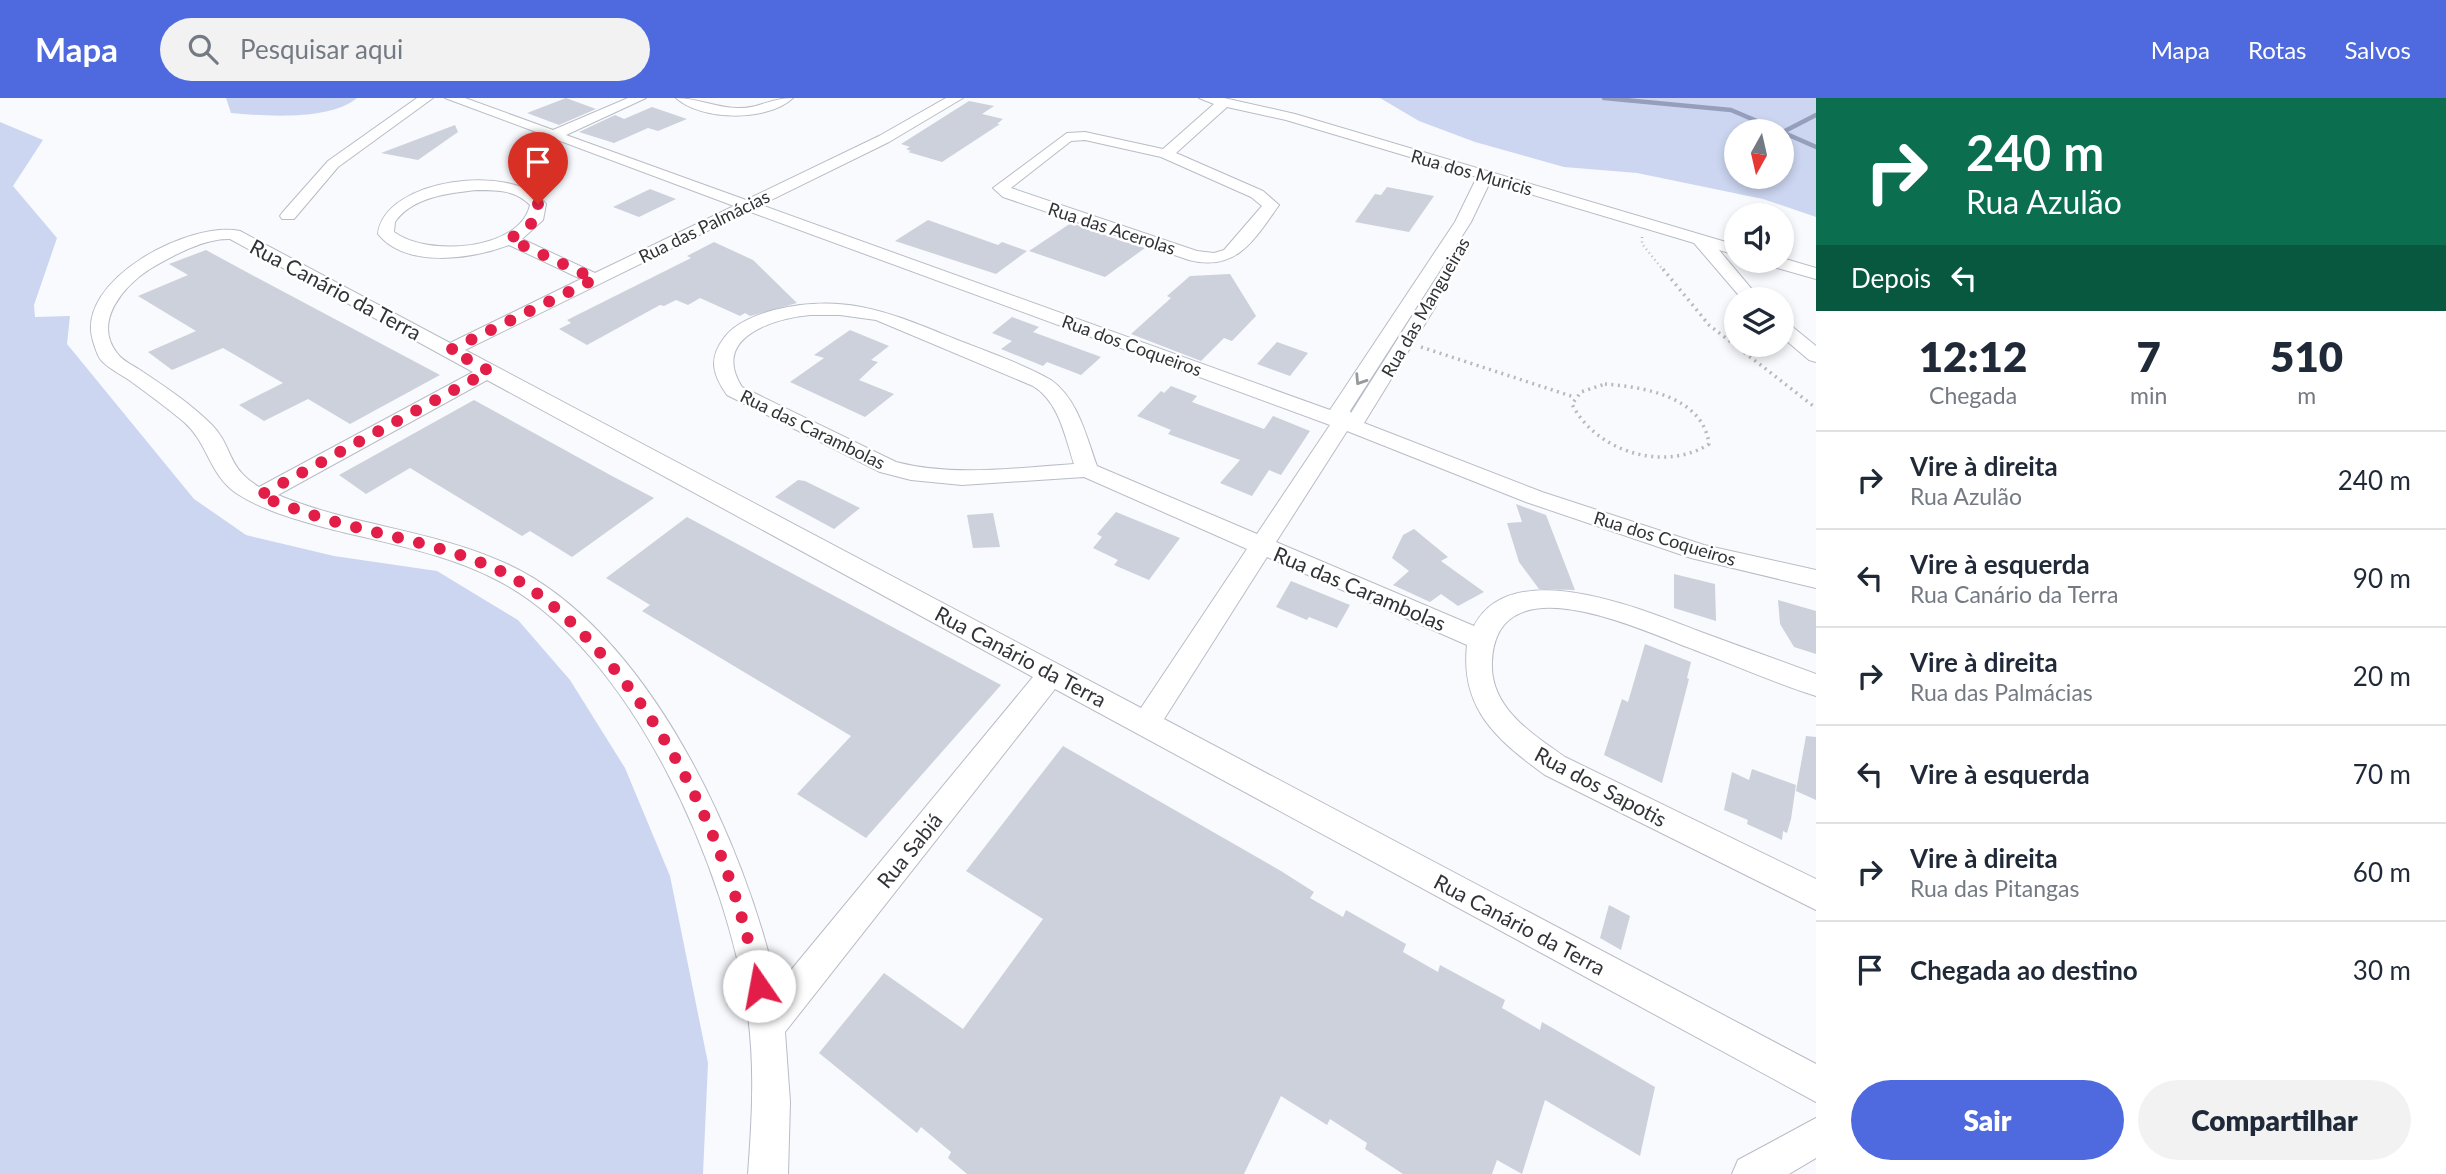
<!DOCTYPE html>
<html lang="pt">
<head>
<meta charset="utf-8">
<style>
  :root { --surface:#fff; --page:#f2f2f3; --text:#1f2937; --muted:#747a83; --line:#e0e1e3; --accent:#4e6ade }
  body { margin:0; font-family:Lato,sans-serif; background:var(--page); color:var(--text); height:100vh; display:flex; flex-direction:column; font-size:26px; white-space:nowrap }
  * { box-sizing:border-box; margin:0 }
  p { font-size:23px; color:var(--muted) }
  .icon { flex:none; width:38px; height:38px; fill:none; stroke:currentColor; stroke-width:2; stroke-linecap:round; stroke-linejoin:round }
  .map { position:relative; flex:1; overflow:hidden }
  .drawer { display:flex; flex-direction:column; background:var(--surface); width:630px }
  .drawer>* { flex:none }
  .guide { background:#0b6e4f; color:#fff; overflow:hidden }
  .needle { width:46px; rotate:188deg }
  .controls { position:absolute; left:1724px; top:21px; display:grid; gap:14px }
  .controls a { display:grid; place-items:center; width:70px; height:70px; border-radius:50%; background:var(--surface); box-shadow:0 4px 10px #0003; font-size:35px }
  .pin { position:absolute; display:grid; place-items:center; width:60px; height:60px; color:#fff; margin:-72px -30px; border-radius:50% 50% 50% 0; rotate:-45deg; box-shadow:0 0 7px #0007 }
  .pin .icon { rotate:45deg }
  .me { position:absolute; width:77px; margin:-38px; rotate:348deg; stroke-linejoin:round; filter:drop-shadow(0 0 5px #0008) }
  .turn { display:flex; align-items:center; gap:24px; height:147px; padding:0 35px; font-size:32px }
  .turn .icon { width:91px; height:91px; stroke-width:2.5 }
  .turn b { display:block; font-size:49px; line-height:60px }
  .then { display:flex; align-items:center; height:66px; padding:0 35px; background:#0003; gap:14px; font-size:26px }
  .eta { display:flex; justify-content:space-evenly; align-items:center; height:119px; text-align:center }
  .eta b { font-size:42px; font-weight:800; line-height:49px }
  .cta { display:flex; gap:14px; margin-top:auto; padding:14px 35px }
  .cta a { flex:1; height:80px; border-radius:42px; background:var(--accent); color:#fff; font-size:28px; font-weight:800; line-height:80px; text-align:center }
  .cta a+a { background:var(--page); color:var(--text) }
  ul { padding:0; list-style:none }
  li { display:flex; align-items:center; gap:21px; height:98px; padding:0 35px; border-top:2px solid var(--line) }
  li div { flex:1 }
  li b { display:block; font-size:26px }
  li em { font-style:normal }
  header { display:flex; align-items:center; gap:42px; box-sizing:border-box; height:98px; padding:0 35px; background:var(--accent); color:#fff }
  header strong { font-size:33px }
  nav { display:flex; gap:38px; margin-inline-start:auto; font-size:24px }
  .search { width:490px; height:63px; background:var(--page); display:flex; align-items:center; gap:18px; box-sizing:border-box; padding:0 24px; border-radius:38px; color:var(--muted); font-size:26px }
  main { display:flex; flex:1; min-height:0 }
  .map>svg:first-child { display:block }
  .green { fill:#ccd6f1; fill-rule:evenodd }
  .lines { fill:none; stroke-linecap:round; stroke-linejoin:round }
  .stream { stroke:#959fbb; stroke-width:4.5 }
  .building { fill:#cdd1db }
  .street-casing { stroke:#b8bcc6; stroke-width:2 }
  .path-far1 { stroke:#b7b9bd; stroke-width:2.5; stroke-dasharray:1 3.5; stroke-linecap:butt }
  .path { stroke:#b7b9bd; stroke-width:3.5; stroke-dasharray:2 4.5; stroke-linecap:butt }
  .street { fill:#fff; fill-rule:evenodd }
  .oneway { stroke:#98999b }
  .route { stroke:#e11d48; stroke-width:12; stroke-dasharray:0 21.6 }
  .labels { text-anchor:middle; dominant-baseline:central; stroke-width:5; stroke-linejoin:round; paint-order:stroke }
  .far-street-label { font-size:18px; fill:#323337; stroke:#fff }
  .street-label { font-size:21px; fill:#323337; stroke:#fff }
</style>
</head>
<body>
<header>
<strong>Mapa</strong>
<div class="search"><svg class="icon" aria-label="search" viewBox="0 0 24 24"><circle cx="10" cy="10" r="6"/><path d="M15 15l6 6"/></svg>Pesquisar aqui</div>
<nav><a>Mapa</a><a>Rotas</a><a>Salvos</a></nav>
</header>
<main>
<div class="map">
<svg width="1816" height="1076" viewBox="0 0 1816 1076">
  <rect width="100%" height="100%" fill="#f8fafe"/>
  <g class="green">
    <path d="M226 0H357C330 23 264 18 231 15Z"/>
    <path d="M1380 0H1816V119L1763 101 1637 75 1564 69 1475 44 1419 23ZM1782 33V79H1736V33Z"/>
    <polygon points="0,24 43,42 13,88 57,140 34,207 35,219 70,218 67,246 194,401 246,437 334,458 437,473 518,522 570,582 625,670 670,778 708,965 703,1076 0,1076"/>
  </g>
  <g class="lines">
    <g class="stream">
      <polyline points="1604,0 1731,12 1780,33"/>
      <polyline points="1782,34 1816,49"/>
      <polyline points="1783,34 1816,17"/>
    </g>
  </g>
  <g class="building">
    <polygon points="566,0 596,11 559,27 527,15"/>
    <polygon points="969,3 994,8 982,16 1003,21 997,26 1000,26 942,64 908,54 911,53 906,51 910,49 901,46"/>
    <polygon points="652,9 687,21 658,33 648,30 614,45 579,34 615,17 624,21"/>
    <polygon points="455,27 458,34 418,62 381,55"/>
    <polygon points="1387,89 1434,98 1409,134 1355,124 1375,96 1381,97"/>
    <polygon points="650,91 676,101 639,119 613,109"/>
    <polygon points="928,122 998,147 1002,144 1027,153 996,176 895,143"/>
    <polygon points="1071,125 1119,142 1145,150 1105,179 1029,153"/>
    <polygon points="714,144 753,162 797,205 750,218 745,215 740,218 700,200 688,207 676,202 664,208 660,207 587,247 559,231 571,225 567,222 691,160 687,158"/>
    <polygon points="206,152 252,177 440,277 350,326 308,301 264,323 239,307 283,285 276,281 223,250 172,272 148,254 196,233 138,198 188,177 169,166"/>
    <polygon points="1230,176 1256,218 1232,243 1224,240 1201,263 1131,236 1171,200 1167,198 1190,178"/>
    <polygon points="1012,219 1039,229 1033,234 1101,259 1081,277 1047,264 1043,268 1001,251 1012,243 992,235"/>
    <polygon points="850,232 889,248 871,262 878,264 859,282 894,296 865,319 790,284 824,260 814,257"/>
    <polygon points="1277,244 1308,255 1290,278 1257,266"/>
    <polygon points="1171,288 1197,298 1192,304 1264,331 1273,318 1310,333 1281,377 1269,372 1252,398 1220,385 1240,362 1168,336 1171,332 1137,318 1161,293 1164,295"/>
    <polygon points="474,302 612,378 654,400 572,459 530,433 522,438 410,370 366,396 339,377"/>
    <polygon points="798,382 805,383 860,410 834,431 775,399"/>
    <polygon points="1516,406 1546,417 1575,492 1539,491 1519,464 1507,425 1522,424"/>
    <polygon points="1116,414 1180,440 1149,482 1114,467 1118,462 1093,450 1102,439 1097,436"/>
    <polygon points="993,415 1000,449 973,450 967,417"/>
    <polygon points="687,419 1001,587 866,740 797,696 851,638 642,513 650,507 606,480"/>
    <polygon points="1414,431 1448,459 1441,463 1484,494 1458,508 1441,496 1430,504 1393,487 1409,473 1392,460 1403,437"/>
    <polygon points="1674,476 1715,486 1716,523 1674,510"/>
    <polygon points="1291,483 1350,507 1337,530 1309,519 1307,522 1276,509"/>
    <polygon points="1778,502 1816,513 1816,556 1794,549 1780,526"/>
    <polygon points="1645,546 1691,564 1687,580 1689,581 1662,685 1604,657 1622,601 1628,604"/>
    <polygon points="1806,638 1816,639 1816,702 1796,693"/>
    <polygon points="1063,648 1281,773 1314,794 1310,800 1343,819 1346,812 1406,846 1403,854 1438,874 1440,867 1505,902 1502,910 1540,932 1542,924 1655,989 1640,1058 1545,1002 1522,1076 1497,1062 1492,1076 1403,1076 1365,1051 1367,1045 1330,1021 1327,1027 1281,998 1244,1076 967,1076 948,1060 951,1054 921,1029 917,1035 819,955 884,875 963,931 1043,821 966,773"/>
    <polygon points="1752,671 1796,687 1791,721 1787,735 1783,733 1782,742 1747,726 1748,722 1724,712 1732,674 1749,682"/>
    <polygon points="1609,807 1630,818 1621,852 1600,840"/>
  </g>
  <g class="lines">
    <defs>
      <g id="street">
        <polygon points="417,0 433,0 338,69 294,121 282,121 280,118 282,115 328,63"/>
        <path d="M445 0H465L553 32 628 0H646L566 37 746 102 879 38 946 0H963L889 44 761 107 1330 312 1455 124 1477 79 1286 22 1227 9 1176 55 1263 93 1279 107C1254 142 1237 174 1189 162L1003 99 993 90 1067 35 1085 34 1163 51 1214 6 1199 0H1224L1295 16 1736 147V157L1719 152 1760 201H1742L1694 145 1490 84 1471 124 1350 313 1351 315 1421 204H1433L1436 208 1364 325 1542 394 1704 447 1816 472V490L1691 460 1526 404 1347 333 1276 444 1474 528C1512 455 1646 513 1701 534 1739 548 1778 562 1816 576V598C1772 584 1730 565 1687 549 1636 530 1497 464 1492 563 1489 609 1532 636 1565 659L1816 781V812L1545 677C1497 642 1460 611 1467 547L1267 459 1164 621 1816 966V1004L1055 591 785 934 790 1004 788 1076H748C752 1023 755 970 748 918 728 773 632 551 497 482 441 453 378 444 319 428 291 420 260 411 236 395 209 376 208 345 184 324 166 309 147 295 129 282 120 276 108 270 101 262 97 257 95 249 93 243 74 182 191 122 240 133L450 245 581 181 509 147C472 161 406 171 378 136 384 80 515 64 546 106L543 122 522 141 595 175 734 108ZM1085 42 1161 59 1251 99 1262 108 1224 152 1214 155 1197 153 1011 90 1071 43ZM477 92C497 92 515 92 530 107 520 153 427 159 394 134L395 124C412 99 449 95 477 92ZM748 113 1330 327 1257 436 1097 368C1086 338 1078 301 1051 282 1025 267 996 257 968 246 898 219 852 193 774 212 756 217 735 225 724 240 708 261 713 277 727 297L880 374 911 382 962 387 1084 379 1247 451 1141 610 465 252ZM230 141 473 274 259 389C225 368 234 349 211 326 191 306 167 290 143 274 135 268 122 263 117 255 92 223 125 187 150 171 172 158 204 140 230 141ZM810 217H840L876 222 1033 288C1059 304 1065 338 1074 366 1015 370 954 379 896 364L742 289C711 240 771 221 810 217ZM487 282 1033 579 777 889C745 745 648 531 507 466 434 432 352 428 278 397Z"/>
        <path d="M676 0C698 0 716 10 738 10 758 11 770 0 793 0 767 24 702 23 676 0Z"/>
        <polygon points="1782,160 1816,170 1816,181 1767,167 1764,163 1782,163"/>
        <polygon points="1782,224 1789,226 1816,248 1816,264 1809,262 1782,239"/>
        <polygon points="1816,1020 1816,1060 1789,1076 1732,1076 1738,1062"/>
      </g>
    </defs>
    <use href="#street" class="street-casing"/>
    <polyline class="path-far1" points="1642,139 1642,146 1664,173"/>
    <g class="path">
      <polyline points="1663,171 1709,227 1816,310"/>
      <polyline points="1421,249 1574,299"/>
      <path d="M1605 286C1645 289 1703 299 1709 346 1664 375 1595 353 1572 306L1581 294Z"/>
    </g>
    <use href="#street" class="street"/>
  </g>
  <defs><path id="oneway-chevron" d="M-2-3.5L2.5 0L-2 3.5" fill="none" stroke-width="1.6" stroke-linecap="round" stroke-linejoin="round" transform="scale(1.75)"/></defs>
  <use class="oneway" href="#oneway-chevron" transform="translate(1360 282) rotate(123)"/>
  <g class="lines">
    <path class="route" d="M538 106C540 124 523 133 509 141L595 181 450 252 489 273 259 398C282 406 305 415 329 422 385 438 443 447 496 471 535 489 567 518 595 549 681 643 733 764 759 888"/>
  </g>
  <g class="labels">
    <g class="far-street-label">
      <text transform="translate(1472 74) rotate(16)">Rua dos Muricis</text>
      <text transform="translate(704 128) rotate(-26)">Rua das Palmácias</text>
      <text transform="translate(1112 130) rotate(18)">Rua das Acerolas</text>
      <text transform="translate(1425 209) rotate(-60)">Rua das Mangueiras</text>
      <text transform="translate(1132 247) rotate(20)">Rua dos Coqueiros</text>
      <text transform="translate(813 331) rotate(26)">Rua das Carambolas</text>
      <text transform="translate(1665 440) rotate(17)">Rua dos Coqueiros</text>
    </g>
    <g class="street-label">
      <text transform="translate(336 191) rotate(28)">Rua Canário da Terra</text>
      <text transform="translate(1360 490) rotate(23)">Rua das Carambolas</text>
      <text transform="translate(1021 558) rotate(28)">Rua Canário da Terra</text>
      <text transform="translate(1601 688) rotate(28)">Rua dos Sapotis</text>
      <text transform="translate(909 752) rotate(-51)">Rua Sabiá</text>
      <text transform="translate(1520 826) rotate(28)">Rua Canário da Terra</text>
    </g>
  </g>
</svg>
<div class="controls">
<a><svg class="needle" viewBox="-14 -14 28 28"><path d="M0-13l5 13h-10z" fill="#e53935"/><path d="M0 13l5-13h-10z" fill="#747a83"/></svg></a>
<a><svg class="icon" aria-label="sound" viewBox="0 0 24 24"><path d="M4 9h4l5-4v14l-5-4H4zM17 9q2 3 0 6"/></svg></a>
<a><svg class="icon" aria-label="layers" viewBox="0 0 24 24"><path d="M12 4l9 5-9 5-9-5zM3 14l9 5 9-5"/></svg></a>
</div>
<div class="pin" style="left:538px;top:106px;background:#d93025"><svg class="icon" aria-label="arrive" viewBox="0 0 24 24"><path d="M6 21V4h12l-3 4 3 4H6"/></svg></div>
<svg class="me" style="left:759px;top:888px" viewBox="-20 -20 40 40"><circle r="19" fill="#fff"/><path d="M0-13L10 11 0 6-10 11z" fill="#e11d48"/></svg>
</div>
<section class="drawer">
<div class="guide">
<div class="turn"><svg class="icon" aria-label="right" viewBox="0 0 24 24"><path d="M7 20v-9h11M14 6l5 5-5 5"/></svg><div><b>240 m</b>Rua Azulão</div></div>
<div class="then">Depois<svg class="icon" aria-label="left" viewBox="0 0 24 24"><path d="M17 20v-9H6M10 6l-5 5 5 5"/></svg></div>
</div>
<div class="eta">
<div><b>12:12</b><p>Chegada</p></div>
<div><b>7</b><p>min</p></div>
<div><b>510</b><p>m</p></div>
</div>
<ul>
<li><svg class="icon" aria-label="right" viewBox="0 0 24 24"><path d="M7 20v-9h11M14 6l5 5-5 5"/></svg><div><b>Vire à direita</b><p>Rua Azulão</p></div><em>240 m</em></li>
<li><svg class="icon" aria-label="left" viewBox="0 0 24 24"><path d="M17 20v-9H6M10 6l-5 5 5 5"/></svg><div><b>Vire à esquerda</b><p>Rua Canário da Terra</p></div><em>90 m</em></li>
<li><svg class="icon" aria-label="right" viewBox="0 0 24 24"><path d="M7 20v-9h11M14 6l5 5-5 5"/></svg><div><b>Vire à direita</b><p>Rua das Palmácias</p></div><em>20 m</em></li>
<li><svg class="icon" aria-label="left" viewBox="0 0 24 24"><path d="M17 20v-9H6M10 6l-5 5 5 5"/></svg><div><b>Vire à esquerda</b></div><em>70 m</em></li>
<li><svg class="icon" aria-label="right" viewBox="0 0 24 24"><path d="M7 20v-9h11M14 6l5 5-5 5"/></svg><div><b>Vire à direita</b><p>Rua das Pitangas</p></div><em>60 m</em></li>
<li><svg class="icon" aria-label="arrive" viewBox="0 0 24 24"><path d="M6 21V4h12l-3 4 3 4H6"/></svg><div><b>Chegada ao destino</b></div><em>30 m</em></li>
</ul>
<div class="cta"><a>Sair</a><a>Compartilhar</a></div>
</section>
</main>
</body>
</html>
